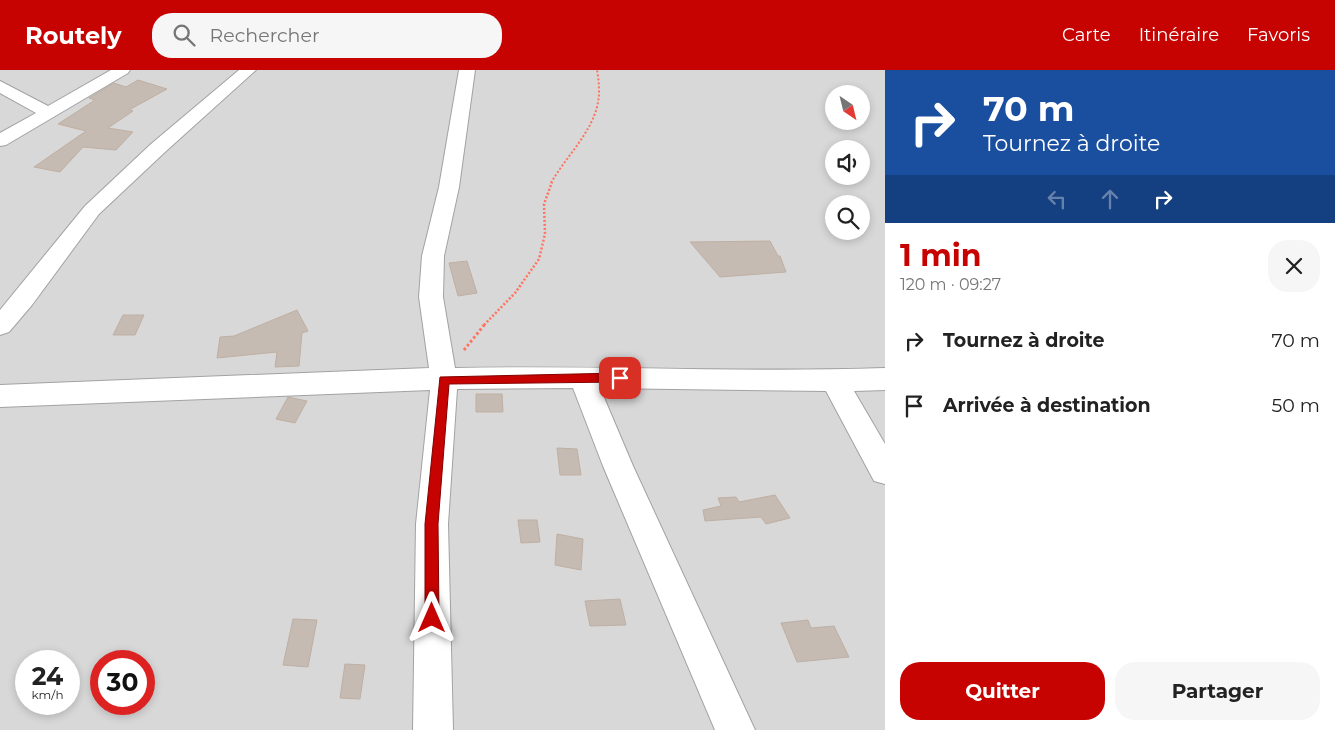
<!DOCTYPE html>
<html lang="fr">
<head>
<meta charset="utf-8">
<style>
  :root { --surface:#fff; --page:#f6f6f6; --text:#222; --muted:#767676; --accent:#c60300 }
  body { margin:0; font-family:Montserrat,sans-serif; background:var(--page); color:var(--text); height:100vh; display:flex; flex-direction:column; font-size:19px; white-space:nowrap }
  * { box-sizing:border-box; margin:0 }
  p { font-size:16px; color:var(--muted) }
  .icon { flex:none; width:28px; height:28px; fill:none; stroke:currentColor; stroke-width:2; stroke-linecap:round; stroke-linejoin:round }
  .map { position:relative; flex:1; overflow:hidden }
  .panel { display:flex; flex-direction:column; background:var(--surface); width:450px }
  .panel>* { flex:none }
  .guide { background:#1a4fa0; color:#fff; overflow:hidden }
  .needle { width:32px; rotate:145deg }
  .buttons { position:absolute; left:825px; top:15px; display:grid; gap:10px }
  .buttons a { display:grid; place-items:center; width:45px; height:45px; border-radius:50%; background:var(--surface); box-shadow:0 2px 8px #0003; font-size:25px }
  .speed { position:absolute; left:15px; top:580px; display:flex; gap:10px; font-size:25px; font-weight:700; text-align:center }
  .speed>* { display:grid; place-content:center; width:65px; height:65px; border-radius:50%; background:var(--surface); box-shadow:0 2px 8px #0003; line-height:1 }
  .speed small { font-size:12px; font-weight:400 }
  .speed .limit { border:8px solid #d22; background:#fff; color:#111 }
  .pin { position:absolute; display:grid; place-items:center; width:42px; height:42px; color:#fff; margin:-21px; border-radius:10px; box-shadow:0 2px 8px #0006 }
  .me { position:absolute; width:55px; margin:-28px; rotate:0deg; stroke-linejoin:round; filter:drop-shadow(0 0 4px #0008) }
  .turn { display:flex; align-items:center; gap:18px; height:105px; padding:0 15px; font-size:22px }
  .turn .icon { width:65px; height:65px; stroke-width:2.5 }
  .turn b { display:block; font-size:35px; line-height:42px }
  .lanes { display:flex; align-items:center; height:48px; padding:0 15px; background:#0003; justify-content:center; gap:25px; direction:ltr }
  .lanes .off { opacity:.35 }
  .round { display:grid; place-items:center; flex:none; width:52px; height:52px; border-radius:20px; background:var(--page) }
  .overview { display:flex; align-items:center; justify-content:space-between; height:85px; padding:0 15px }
  h1 { font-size:30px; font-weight:700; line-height:38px; color:var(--accent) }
  .action { display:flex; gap:10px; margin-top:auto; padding:10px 15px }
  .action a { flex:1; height:58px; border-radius:20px; background:var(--accent); color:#fff; font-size:20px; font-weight:700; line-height:58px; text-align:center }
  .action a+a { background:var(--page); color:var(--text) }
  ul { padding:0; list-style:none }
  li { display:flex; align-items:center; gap:15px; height:65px; padding:0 15px }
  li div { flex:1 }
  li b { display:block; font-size:19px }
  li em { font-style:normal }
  header { display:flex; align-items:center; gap:30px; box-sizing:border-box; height:70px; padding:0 25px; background:var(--accent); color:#fff }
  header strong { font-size:24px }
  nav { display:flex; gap:28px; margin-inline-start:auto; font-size:18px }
  .search { width:350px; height:45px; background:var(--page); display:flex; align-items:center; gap:12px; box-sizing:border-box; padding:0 18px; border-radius:20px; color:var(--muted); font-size:19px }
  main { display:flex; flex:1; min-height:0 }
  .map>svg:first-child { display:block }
  .residential { fill:#d9d8d8; fill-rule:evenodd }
  .building { fill:#c5bbb3; stroke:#bfafa2 }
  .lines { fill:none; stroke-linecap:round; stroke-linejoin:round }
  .minor-casing { stroke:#a2a2a2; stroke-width:2 }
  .path-far2 { stroke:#ff725f; stroke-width:2; stroke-dasharray:2 2; stroke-linecap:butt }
  .path-far1 { stroke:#ff725f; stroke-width:2.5; stroke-dasharray:2 2; stroke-linecap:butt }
  .path { stroke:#ff725f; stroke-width:3; stroke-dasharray:2.5 2.5; stroke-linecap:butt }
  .minor { fill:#fff; fill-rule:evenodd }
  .route { fill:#c60300; stroke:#810200 }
</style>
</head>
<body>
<header>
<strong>Routely</strong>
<div class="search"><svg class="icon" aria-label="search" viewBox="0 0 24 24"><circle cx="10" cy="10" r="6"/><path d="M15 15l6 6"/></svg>Rechercher</div>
<nav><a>Carte</a><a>Itinéraire</a><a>Favoris</a></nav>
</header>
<main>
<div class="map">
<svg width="885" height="660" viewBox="0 0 885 660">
  <rect width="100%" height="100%" fill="#ede9e0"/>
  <path class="residential" d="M0 0H885V660H0ZM834 24H861V51H834ZM834 79H861V106H834ZM834 134H861V161H834ZM26 591H69V634H26ZM101 591H144V634H101Z"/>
  <g class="building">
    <polygon points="138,10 167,19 129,40 133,41 108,58 133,62 116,80 83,77 60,102 34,97 86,61 58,54 95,30 89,28 114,13 126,17"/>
    <polygon points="770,171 778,186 780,186 786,202 720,207 690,172"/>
    <polygon points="467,191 477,223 458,226 449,193"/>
    <polygon points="297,240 308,261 302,263 299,296 275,297 277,282 217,288 220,267 234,266"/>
    <polygon points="123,245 144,245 135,265 113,265"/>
    <polygon points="476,324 502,324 503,342 476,342"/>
    <polygon points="288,327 307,331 295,353 276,349"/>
    <polygon points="557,378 577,379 581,405 560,405"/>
    <polygon points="775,425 790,448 766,454 761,447 705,451 703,440 721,436 718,428 736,427 739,432"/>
    <polygon points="518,450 537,450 540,472 521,473"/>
    <polygon points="557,464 583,469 581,500 555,495"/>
    <polygon points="620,529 626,555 590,556 585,531"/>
    <polygon points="293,549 317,550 308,597 283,595"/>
    <polygon points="808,550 811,558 834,556 849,587 797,592 781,553"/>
    <polygon points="345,594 365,595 360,629 340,628"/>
  </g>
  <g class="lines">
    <defs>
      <g id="minor">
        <polygon points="111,0 130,0 128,3 6,75 0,76 0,63 36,43 0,23 0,11 48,36"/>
        <polygon points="239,0 256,0 165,82 99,144 32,235 9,262 0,265 0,240 85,136 151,74"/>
        <path d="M459 0H475L459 117 444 186 443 227 455 298C599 295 742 303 885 298V320L854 321 885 374V414L874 411 826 321 600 318 633 396 755 660H715L603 396 573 318 457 319 448 454 453 660H413L416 454 430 320 0 337V315L429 298 419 227 422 186 439 117Z"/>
      </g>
    </defs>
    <use href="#minor" class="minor-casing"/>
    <path class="path-far2" d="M551 113C567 84 600 56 599 20 599 13 598 6 597 0"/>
    <polyline class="path-far1" points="484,255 515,223 539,189 545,164 544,134 552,112"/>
    <polyline class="path" points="464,280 485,254"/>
    <use href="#minor" class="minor"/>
  </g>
  <polygon class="route" points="620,303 625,308 620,312 449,314 438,454 439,548 437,553 432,555 427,553 425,548 425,454 440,307"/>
</svg>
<div class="buttons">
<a><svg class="needle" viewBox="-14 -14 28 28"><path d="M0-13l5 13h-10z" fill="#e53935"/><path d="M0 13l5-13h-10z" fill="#767676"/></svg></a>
<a><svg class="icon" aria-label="sound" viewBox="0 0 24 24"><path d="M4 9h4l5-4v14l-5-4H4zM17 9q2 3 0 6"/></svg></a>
<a><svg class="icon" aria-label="search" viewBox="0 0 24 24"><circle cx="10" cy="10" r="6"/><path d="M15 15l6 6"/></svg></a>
</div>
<div class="speed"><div>24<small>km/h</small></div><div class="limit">30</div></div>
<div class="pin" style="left:620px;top:308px;background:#d93025"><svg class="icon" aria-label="arrive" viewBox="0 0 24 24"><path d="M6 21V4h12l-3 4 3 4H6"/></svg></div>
<svg class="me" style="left:432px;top:548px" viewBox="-20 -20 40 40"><path d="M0-17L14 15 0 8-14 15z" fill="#c60300" stroke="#fff" stroke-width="4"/></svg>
</div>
<section class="panel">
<div class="guide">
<div class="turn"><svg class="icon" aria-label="right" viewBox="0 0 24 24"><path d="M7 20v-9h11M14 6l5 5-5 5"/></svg><div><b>70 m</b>Tournez à droite</div></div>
<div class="lanes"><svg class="icon off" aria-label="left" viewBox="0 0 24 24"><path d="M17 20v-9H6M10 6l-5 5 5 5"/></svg><svg class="icon off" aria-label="ahead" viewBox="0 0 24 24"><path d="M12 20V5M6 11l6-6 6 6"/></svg><svg class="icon" aria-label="right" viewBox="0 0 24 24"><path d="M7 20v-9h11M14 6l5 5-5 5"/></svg></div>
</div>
<div class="overview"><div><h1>1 min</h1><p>120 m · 09:27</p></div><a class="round"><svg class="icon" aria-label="close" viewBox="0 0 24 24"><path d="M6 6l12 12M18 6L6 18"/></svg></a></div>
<ul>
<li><svg class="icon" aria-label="right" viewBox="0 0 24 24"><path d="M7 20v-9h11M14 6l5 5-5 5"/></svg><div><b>Tournez à droite</b></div><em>70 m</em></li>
<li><svg class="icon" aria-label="arrive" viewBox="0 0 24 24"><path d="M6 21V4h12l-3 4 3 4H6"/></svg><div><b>Arrivée à destination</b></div><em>50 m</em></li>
</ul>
<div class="action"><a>Quitter</a><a>Partager</a></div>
</section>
</main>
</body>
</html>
